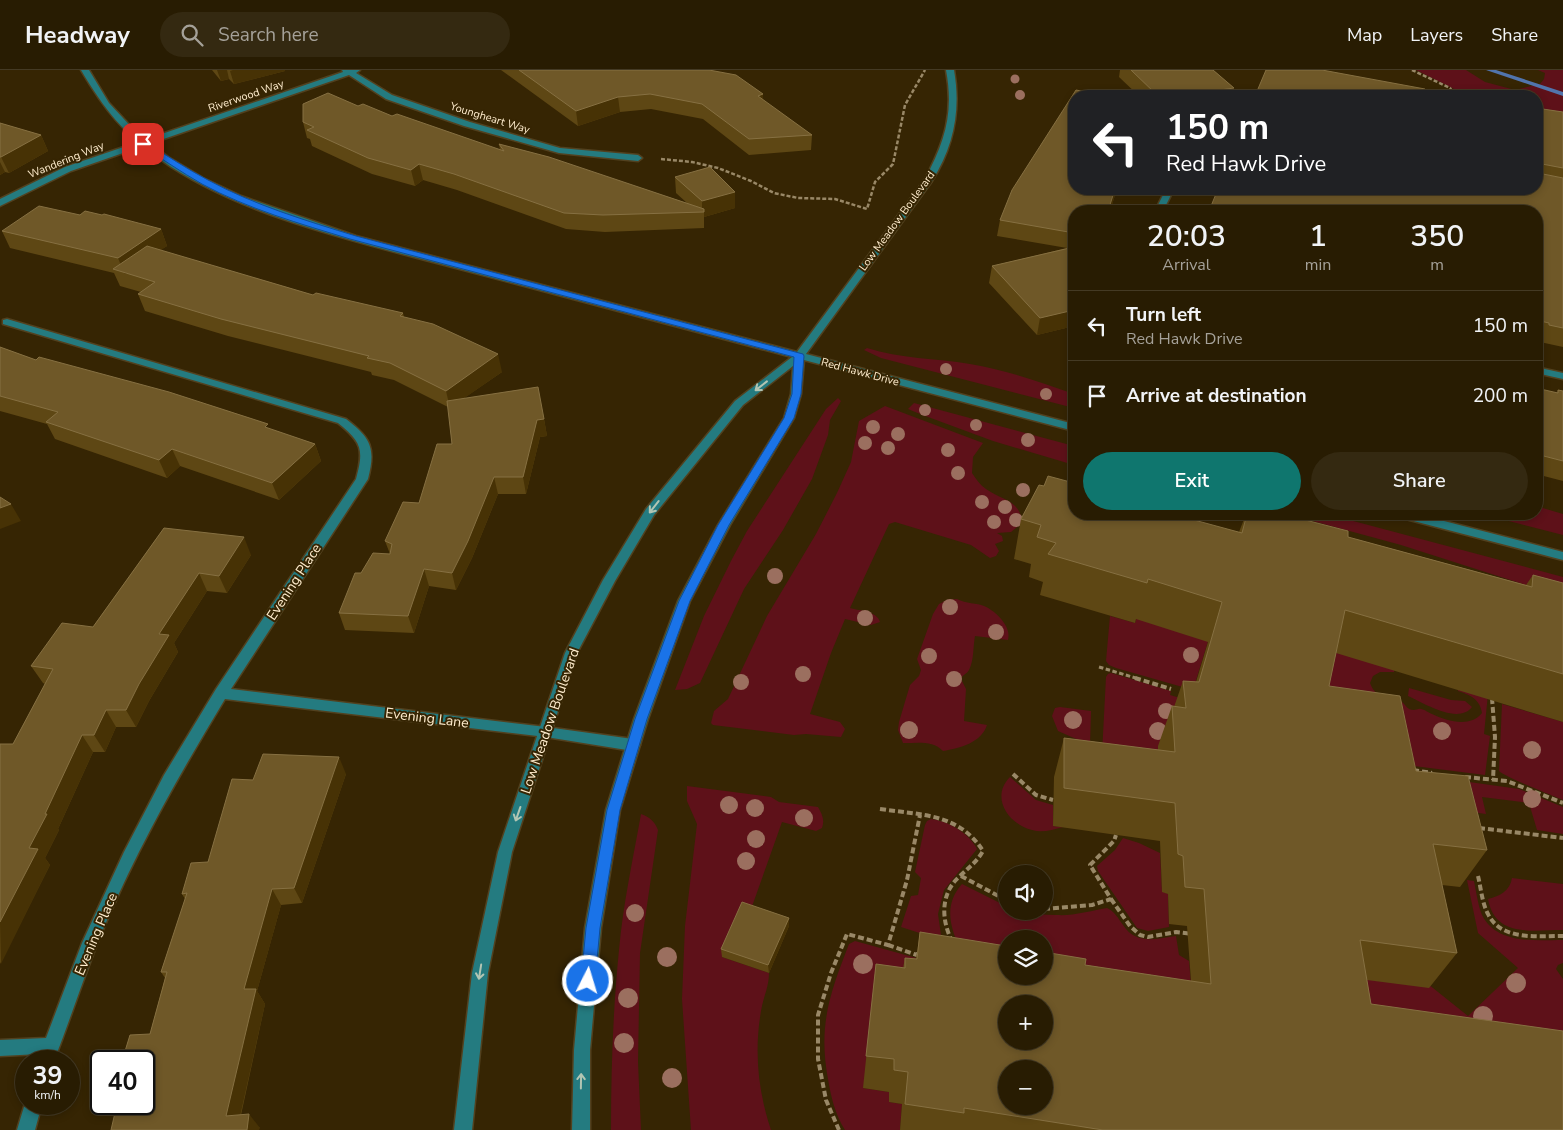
<!DOCTYPE html>
<html lang="en">
<head>
<meta charset="utf-8">
<style>
  :root { --surface:#281c02; --page:#342911; --text:#f1f3f6; --muted:#a5a199; --line:#443a24; --accent:#0f766e }
  body { margin:0; font-family:"Nunito Sans",sans-serif; background:var(--page); color:var(--text); height:100vh; display:flex; flex-direction:column; font-size:19px; white-space:nowrap }
  * { box-sizing:border-box; margin:0 }
  p { font-size:16px; color:var(--muted) }
  .icon { flex:none; width:28px; height:28px; fill:none; stroke:currentColor; stroke-width:2; stroke-linecap:round; stroke-linejoin:round }
  .map { position:relative; flex:1; overflow:hidden }
  .side { position:absolute; left:1068px; top:135px; width:475px; height:315px; display:flex; flex-direction:column; background:var(--surface); border-radius:20px; box-shadow:0 2px 8px #0003,0 0 0 1px var(--line) }
  .side>* { flex:none }
  .top-card { position:absolute; left:1068px; top:20px; width:475px; height:105px; border-radius:20px; box-shadow:0 2px 8px #0003,0 0 0 1px var(--line); background:#202124; color:#fff; overflow:hidden }
  .controls { position:absolute; left:998px; top:795px; display:grid; gap:10px }
  .controls a { display:grid; place-items:center; width:55px; height:55px; border-radius:50%; background:var(--surface); box-shadow:0 2px 8px #0003,0 0 0 1px var(--line); font-size:25px }
  .speed { position:absolute; left:15px; top:980px; display:flex; gap:10px; font-size:25px; font-weight:700; text-align:center }
  .speed>* { display:grid; place-content:center; width:65px; height:65px; border-radius:50%; background:var(--surface); box-shadow:0 2px 8px #0003,0 0 0 1px var(--line); line-height:1 }
  .speed small { font-size:12px; font-weight:400 }
  .speed .limit { border:2px solid #111; border-radius:8px; background:#fff; color:#111 }
  .pin { position:absolute; display:grid; place-items:center; width:42px; height:42px; color:#fff; margin:-21px; border-radius:10px; box-shadow:0 2px 8px #0006 }
  .me { position:absolute; width:55px; margin:-28px; rotate:5deg; stroke-linejoin:round; filter:drop-shadow(0 0 4px #0008) }
  .turn { display:flex; align-items:center; gap:18px; height:105px; padding:0 15px; font-size:22px }
  .turn .icon { width:65px; height:65px; stroke-width:2.5 }
  .turn b { display:block; font-size:35px; line-height:42px }
  .eta { display:flex; justify-content:space-evenly; align-items:center; height:85px; text-align:center }
  .eta b { font-size:30px; font-weight:600; line-height:35px }
  .primary-button { display:flex; gap:10px; margin-top:auto; padding:10px 15px }
  .primary-button a { flex:1; height:58px; border-radius:30px; background:var(--accent); color:#fff; font-size:20px; font-weight:600; line-height:58px; text-align:center }
  .primary-button a+a { background:var(--page); color:var(--text) }
  ul { padding:0; list-style:none }
  li { display:flex; align-items:center; gap:15px; height:70px; padding:0 15px; border-top:1px solid var(--line) }
  li div { flex:1 }
  li b { display:block; font-size:19px }
  li em { font-style:normal }
  header { display:flex; align-items:center; gap:30px; box-sizing:border-box; height:70px; padding:0 25px; background:var(--surface); border-bottom:1px solid var(--line) }
  header strong { font-size:24px }
  nav { display:flex; gap:28px; margin-inline-start:auto; font-size:18px }
  .search { width:350px; height:45px; background:var(--page); display:flex; align-items:center; gap:12px; box-sizing:border-box; padding:0 18px; border-radius:28px; color:var(--muted); font-size:19px }
  .map>svg:first-child { display:block }
  .green { fill:#5e1119; fill-rule:evenodd }
  .lines { fill:none; stroke-linecap:round; stroke-linejoin:round }
  .stream { fill:#5174ac; fill-rule:evenodd }
  .minor-casing { stroke:#52411f; stroke-width:3 }
  .tertiary-casing { stroke:#52411f; stroke-width:3 }
  .path-far2 { stroke:#998867; stroke-width:2.5; stroke-dasharray:4 2; stroke-linecap:butt }
  .path-far1 { stroke:#998867; stroke-width:3; stroke-dasharray:4.5 2.5; stroke-linecap:butt }
  .path { stroke:#998867; stroke-width:4; stroke-dasharray:6 3; stroke-linecap:butt }
  .minor { fill:#247b80; fill-rule:evenodd }
  .tertiary { fill:#247b80; fill-rule:evenodd }
  .tree { fill:#9b6f5f }
  .wall { fill:#5e4714 }
  .shaded-wall { fill:#473205 }
  .building { fill:#6f5828; stroke:#867042; fill-rule:evenodd }
  .oneway { stroke:#b2c5b3 }
  .route { fill:#1a73e8; stroke:#114b97 }
  .labels { text-anchor:middle; dominant-baseline:central; stroke-width:4; stroke-linejoin:round; paint-order:stroke }
  .far-street-label { font-size:11px; fill:#ffedce; stroke:#362503 }
  .street-label { font-size:14px; fill:#ffedce; stroke:#362503 }
</style>
</head>
<body>
<header>
<strong>Headway</strong>
<div class="search"><svg class="icon" aria-label="search" viewBox="0 0 24 24"><circle cx="10" cy="10" r="6"/><path d="M15 15l6 6"/></svg>Search here</div>
<nav><a>Map</a><a>Layers</a><a>Share</a></nav>
</header>
<div class="map">
<svg width="1563" height="1060" viewBox="0 0 1563 1060">
  <rect width="100%" height="100%" fill="#362503"/>
  <g class="green">
    <polygon points="1416,0 1466,0 1485,12 1515,20 1540,14 1544,9 1545,3 1538,0 1563,0 1563,49 1536,44 1536,26 1459,26 1454,19"/>
    <path d="M867 278C900 289 936 288 970 294 1006 300 1040 312 1074 324V338L881 288 864 280Z"/>
    <polygon points="838,328 841,331 830,350 828,365 812,409 783,460 744,519 700,613 687,619 675,620 704,546 731,491 747,461 826,339"/>
    <polygon points="914,333 1074,376 1074,395 993,371 920,344 908,339"/>
    <path d="M885 336 983 373 973 387 972 403C976 409 980 415 986 419 1001 430 1021 430 1022 453L1011 462 997 463 1002 466 1003 471 995 474 999 481 996 486 990 488 971 475 895 452 889 454 850 538C860 541 877 541 880 552L871 555 845 549 831 583 810 644 840 652 845 659 841 667 806 664 794 665 713 655 711 653 714 641 728 629 767 546 816 464 837 423 851 392 859 351Z"/>
    <polygon points="1536,436 1563,444 1563,465 1482,444 1536,444"/>
    <polygon points="1287,444 1327,444 1563,507 1563,527 1401,475"/>
    <path d="M957 529C966 534 977 533 984 536 996 541 1012 557 1008 570L975 566C973 576 974 591 969 600 967 604 963 604 961 609L966 619 964 651 987 655C981 673 960 678 943 681 933 670 917 673 903 673L898 660 899 652 910 615 919 606 921 600 917 589 933 544 939 534 947 530Z"/>
    <polygon points="1138,544 1210,565 1193,620 1116,598 1109,595 1106,591 1110,546 1135,553"/>
    <path d="M1316 569 1395 596 1394 602H1380L1373 606 1370 613C1377 632 1390 623 1402 632 1406 635 1407 640 1414 640 1415 640 1420 638 1421 639 1424 639 1429 643 1432 644 1447 651 1470 658 1482 643 1480 629 1470 625 1458 621V615L1488 624 1484 664 1490 666 1485 705 1406 695 1310 655Z"/>
    <polygon points="1111,603 1171,621 1170,625 1190,631 1160,711 1102,684 1106,607 1108,604"/>
    <path d="M1409 618 1451 630 1465 631 1472 637C1458 655 1424 633 1408 626Z"/>
    <path d="M1502 634 1563 652V730C1553 726 1503 706 1499 701Z"/>
    <polygon points="1060,637 1091,641 1090,675 1058,661 1052,646 1055,638"/>
    <path d="M1010 707 1036 730 1053 735V756L1063 757C1052 760 1042 763 1032 760 1008 754 990 727 1010 707Z"/>
    <polygon points="1462,711 1519,719 1563,737 1563,764 1537,760 1529,733 1482,727 1486,744 1464,741"/>
    <path d="M687 716 771 727 779 732 818 737C822 744 825 750 822 758L816 761 782 752 750 842 722 887 769 903C769 917 763 928 761 941 754 982 758 1021 771 1060H691L682 929 685 856 697 754 687 731Z"/>
    <path d="M641 744C650 747 655 752 658 760L640 883 638 992 641 1060H611C611 1000 613 940 619 880 623 834 633 789 641 744Z"/>
    <path d="M931 749C948 751 969 763 977 779L944 820 938 844 941 865 935 868 901 857 911 826 918 825 921 808 915 802 925 755 927 751Z"/>
    <polygon points="1123,768 1139,773 1160,783 1162,821 1168,824 1169,857 1148,861 1137,858 1098,801 1097,796 1115,780"/>
    <path d="M1512 808 1563 814V860C1533 860 1495 868 1488 829 1500 826 1510 821 1512 808Z"/>
    <path d="M1467 810 1474 811C1476 821 1478 835 1482 845 1497 875 1536 870 1563 870V893L1558 895 1556 899 1563 909V989L1327 955 1336 906 1428 914 1468 946 1518 898 1478 863Z"/>
    <path d="M962 814 1006 836V841C1023 841 1040 845 1057 845 1073 846 1090 841 1107 838 1115 842 1118 848 1123 855 1136 875 1156 869 1176 866L1179 885 1189 891 1193 937 975 908C961 878 935 844 962 814ZM1006 869H1044V906H1006Z"/>
    <path d="M855 871 920 889 863 1018 889 1022V1032L902 1034 900 1060H845C835 1044 831 1027 828 1009 818 955 830 923 849 874Z"/>
  </g>
  <g class="lines">
    <polygon class="stream" points="1486,0 1496,0 1563,22 1563,26"/>
    <defs>
      <g id="minor">
        <polygon points="342,0 360,0 356,3 392,25 470,52 560,78 638,85 642,88 638,91 559,83 464,56 386,29 349,5 71,101 0,136 0,129 65,97 343,2"/>
        <polygon points="1166,119 1174,119 1163,141 1155,141"/>
        <path d="M7 249 346 349C371 368 376 378 368 409L231 619 546 657 633 669 638 671 640 675 638 679 633 681 546 667 225 629C177 708 132 788 97 874 82 913 69 952 54 991H38L40 984 0 986V970L46 968 82 873 124 782 164 705 216 619 356 409C364 380 362 372 338 353L3 254V250Z"/>
        <polygon points="1536,297 1563,303 1563,309 1536,303"/>
        <polygon points="26,1030 26,1034 42,1034 35,1060 17,1060"/>
      </g>
      <g id="tertiary">
        <path d="M81 0H89L109 33 136 62 168 87 203 108 241 126 356 166 797 282 925 109C945 71 954 43 946 0H954C961 40 954 76 932 111L806 284 1074 354V361L804 290 801 324 794 348 730 455 690 531 648 649 620 740 601 858 590 980V1060H572L574 980 585 858 606 740 634 649 678 531 718 455 784 348 791 324 793 296 743 335 654 445 615 511 577 583 512 782 488 903 472 1060H454L472 903 498 782 565 583 603 510 646 439 735 331 792 287C680 257 568 228 456 198 362 173 242 147 161 90 124 64 104 39 81 0Z"/>
        <polygon points="1396,444 1417,444 1563,482 1563,490 1402,448"/>
      </g>
    </defs>
    <use href="#minor" class="minor-casing"/>
    <use href="#tertiary" class="tertiary-casing"/>
    <g class="path-far2">
      <polyline points="1412,0 1450,18 1455,26"/>
      <polyline points="661,89 692,92 718,98 751,111 774,123 798,128 835,129 867,139 875,112 893,94 905,35 925,0"/>
    </g>
    <polyline class="path-far1" points="1099,597 1139,609"/>
    <g class="path">
      <polyline points="1135,608 1171,619"/>
      <polyline points="1492,628 1495,667 1493,710"/>
      <polyline points="1413,700 1432,703"/>
      <polyline points="1013,704 1036,725 1053,730"/>
      <polyline points="1465,707 1507,711 1563,733"/>
      <path d="M880 739C920 745 959 743 983 781 977 792 968 798 959 807 941 823 941 848 951 869"/>
      <polyline points="1479,758 1563,768"/>
      <polyline points="961,806 1006,830"/>
      <path d="M1478 806C1481 818 1482 833 1488 844 1501 871 1538 866 1563 866"/>
      <polyline points="1111,829 1130,856 1140,865 1148,867 1176,862 1192,864"/>
      <polyline points="1044,839 1092,835 1111,829 1090,795 1114,771 1116,765"/>
      <polyline points="888,875 917,885 918,883"/>
      <polyline points="839,1060 826,1030 818,989 818,945 831,903 847,864 888,875 907,810 920,745"/>
    </g>
    <use href="#minor" class="minor"/>
    <use href="#tertiary" class="tertiary"/>
  </g>
  <g class="tree">
    <circle cx="1015" cy="9" r="4.5"/>
    <circle cx="1020" cy="25" r="5"/>
    <circle cx="946" cy="299" r="6"/>
    <circle cx="1046" cy="324" r="6"/>
    <circle cx="925" cy="340" r="6"/>
    <circle cx="976" cy="355" r="6"/>
    <circle cx="873" cy="357" r="7"/>
    <circle cx="898" cy="364" r="7"/>
    <circle cx="1028" cy="370" r="7"/>
    <circle cx="865" cy="373" r="7"/>
    <circle cx="888" cy="378" r="7"/>
    <circle cx="948" cy="380" r="7"/>
    <circle cx="958" cy="403" r="7"/>
    <circle cx="1023" cy="420" r="7"/>
    <circle cx="982" cy="432" r="7"/>
    <circle cx="1005" cy="437" r="7"/>
    <circle cx="1016" cy="450" r="7"/>
    <circle cx="994" cy="452" r="7"/>
    <circle cx="775" cy="506" r="8"/>
    <circle cx="950" cy="537" r="8"/>
    <circle cx="865" cy="548" r="8"/>
    <circle cx="996" cy="562" r="8"/>
    <circle cx="1191" cy="585" r="8"/>
    <circle cx="929" cy="586" r="8"/>
    <circle cx="803" cy="604" r="8"/>
    <circle cx="954" cy="609" r="8"/>
    <circle cx="741" cy="612" r="8"/>
    <circle cx="1166" cy="641" r="8"/>
    <circle cx="1073" cy="650" r="9"/>
    <circle cx="909" cy="660" r="9"/>
    <circle cx="1158" cy="661" r="9"/>
    <circle cx="1442" cy="661" r="9"/>
    <circle cx="1532" cy="680" r="9"/>
    <circle cx="1532" cy="729" r="9"/>
    <circle cx="729" cy="735" r="9"/>
    <circle cx="755" cy="738" r="9"/>
    <circle cx="804" cy="748" r="9"/>
    <circle cx="756" cy="769" r="9"/>
    <circle cx="746" cy="791" r="9"/>
    <circle cx="635" cy="843" r="9"/>
    <circle cx="667" cy="887" r="10"/>
    <circle cx="863" cy="894" r="10"/>
    <circle cx="1516" cy="913" r="10"/>
    <circle cx="628" cy="928" r="10"/>
    <circle cx="1483" cy="946" r="10"/>
    <circle cx="624" cy="973" r="10"/>
    <circle cx="672" cy="1008" r="10"/>
  </g>
  <g class="wall">
    <polygon points="212,0 285,0 285,1 234,14 229,9 221,11"/>
    <polygon points="501,0 709,0 763,24 763,30 812,65 811,80 749,85 703,49 651,39 620,42 578,56"/>
    <polygon points="1120,0 1213,0 1234,18 1232,26 1139,26 1119,7"/>
    <polygon points="358,36 500,80 499,74 687,133 676,123 675,107 735,138 704,147 704,158 605,162 566,159 457,120 423,110 415,116 372,104 312,76 310,69 307,68 303,52"/>
    <polygon points="1536,38 1563,42 1563,277 1540,272 1540,270 1536,269"/>
    <polygon points="0,53 41,65 48,81 9,103 5,102 0,105"/>
    <polygon points="1074,119 1123,119 1121,123 1116,122 1110,141 1074,141 1074,256 1037,265 989,213 992,196 1067,178 997,166 1000,150"/>
    <polygon points="80,145 161,159 167,176 160,180 313,225 403,243 404,247 502,302 464,328 544,349 547,366 540,367 526,424 498,424 472,488 456,520 429,516 414,563 345,560 339,543 361,503 390,484 385,471 419,433 452,374 448,337 394,310 372,305 371,302 228,266 145,241 138,224 141,222 120,216 114,203 10,178 2,161"/>
    <polygon points="0,277 36,290 270,359 315,374 321,391 279,430 180,396 167,408 55,369 47,354 0,341"/>
    <polygon points="1536,318 1557,323 1558,320 1563,321 1563,411 1536,404"/>
    <polygon points="1074,444 1239,462 1246,444 1282,444 1348,467 1526,515 1533,505 1563,513 1563,652 1336,583 1329,616 1416,701 1487,780 1460,817 1442,815 1457,883 1429,918 1367,910 1371,934 1563,1060 900,1060 902,1034 889,1032 889,1022 863,1018 876,894 903,898 905,888 916,889 920,862 1085,895 1191,911 1187,856 1169,854 1168,824 1162,822 1160,771 1053,756 1054,707 1064,668 1158,680 1158,676 1172,636 1174,637 1183,611 1196,612 1208,572 1136,549 1135,553 1040,525 1043,512 1029,507 1031,494 1014,489 1021,449"/>
    <polygon points="164,458 251,485 227,523 207,521 174,573 178,582 149,631 136,657 116,657 105,682 93,682 58,759 59,760 45,788 50,795 0,894 0,674 13,674 45,614 43,613 31,596 93,557"/>
    <polygon points="346,704 302,833 281,835 257,921 265,934 241,1045 260,1058 111,1060 150,964 165,908 161,902 185,829 182,824 208,792 253,710"/>
    <polygon points="789,848 789,856 769,903 722,887 721,879"/>
  </g>
  <g class="shaded-wall">
    <polygon points="217,0 227,0 229,9 221,11"/>
    <polygon points="233,0 285,0 285,1 234,14 230,1"/>
    <polygon points="1234,18 1232,26 1178,26"/>
    <polygon points="763,24 763,39 758,26"/>
    <polygon points="618,27 620,42 578,56 576,41"/>
    <polygon points="41,65 48,81 9,103 1,87"/>
    <polygon points="0,92 5,102 0,105"/>
    <polygon points="419,94 423,110 415,116 411,100"/>
    <polygon points="1115,119 1117,119 1116,122 1110,141 1108,141"/>
    <polygon points="735,122 735,138 704,147 704,158 704,142 702,142 702,131"/>
    <polygon points="161,159 167,176 127,204 124,203 118,188"/>
    <polygon points="1074,240 1074,256 1037,265 1040,248"/>
    <polygon points="498,284 502,302 450,338 446,321"/>
    <polygon points="544,349 547,366 540,367 526,424 523,407 537,350"/>
    <polygon points="315,374 321,391 279,430 272,413"/>
    <polygon points="172,379 180,396 167,408 159,390"/>
    <polygon points="494,407 498,424 472,488 456,520 452,503"/>
    <polygon points="11,434 21,451 0,459 0,438"/>
    <polygon points="244,467 251,485 227,523 219,506"/>
    <polygon points="424,499 429,516 414,563 408,546"/>
    <polygon points="199,503 207,521 174,573 178,582 149,631 136,657 126,640 159,564"/>
    <polygon points="106,640 116,657 105,682 94,665"/>
    <polygon points="82,665 93,682 58,759 59,760 45,788 50,795 1,894 0,852 29,778"/>
    <polygon points="339,687 346,704 302,833 294,818"/>
    <polygon points="272,819 281,835 257,921 265,934 237,1060 226,1046 244,919"/>
    <polygon points="789,848 789,856 769,903 768,895"/>
    <polygon points="249,1044 260,1058 259,1060 247,1060"/>
  </g>
  <g class="building">
    <polygon points="519,0 709,0 736,5 763,24 758,26 812,65 749,69 702,34 650,24 618,27 576,41"/>
    <polygon points="1131,0 1213,0 1234,18 1178,26 1158,26"/>
    <polygon points="1266,0 1322,0 1425,19 1424,26 1255,26"/>
    <polygon points="1076,20 1108,26 1074,26 1074,119 1115,119 1108,141 1074,141 1074,163 1000,150 1012,120"/>
    <polygon points="328,23 358,36 363,34 392,46 397,44 504,81 499,74 549,87 704,139 704,142 603,145 564,143 454,104 419,94 411,100 368,88 307,60 314,57 303,52 303,34"/>
    <polygon points="1536,38 1563,42 1563,98 1542,94 1543,104 1563,108 1563,258 1549,255 1549,253 1536,250 1536,141 1209,141 1218,119 1536,119"/>
    <polygon points="0,53 41,65 1,87 0,87"/>
    <polygon points="710,97 735,122 702,131 675,107"/>
    <polygon points="39,136 80,145 85,141 102,145 104,144 161,159 118,188 2,161"/>
    <polygon points="147,176 313,225 316,223 403,243 400,246 433,254 498,284 446,321 390,293 367,288 369,286 221,249 138,224 155,212 113,199"/>
    <polygon points="1074,177 1074,240 1040,248 992,196"/>
    <polygon points="0,277 36,290 39,287 169,322 268,354 265,357 315,374 272,413 172,379 159,390 46,352 58,342 0,326"/>
    <polygon points="538,317 544,349 537,350 523,407 494,407 468,471 452,503 424,499 408,546 339,543 355,503 361,503 373,483 390,484 392,474 385,471 403,432 419,433 437,374 452,374 447,331"/>
    <polygon points="1536,318 1558,323 1558,320 1563,321 1563,391 1536,384"/>
    <path d="M1048 406 1074 413V444H1172L1242 463 1247 444H1282L1348 461V467L1532 517 1533 505 1563 513V604L1345 540 1329 616 1400 626 1416 701 1468 706 1487 780 1433 774 1457 883 1360 870 1371 934 1563 961V1060H1103L964 1038V1043L905 1034 908 1002 894 1000V989L866 986 876 894 905 898V888L917 889 920 862 1006 876V906H1044V882L1086 889 1085 895 1211 914 1204 819 1185 817 1183 786 1178 784 1175 733 1064 718V668L1175 682 1172 636 1186 638 1183 611 1199 612 1222 532 1148 509 1147 513 1048 484 1056 473 1037 467 1041 455 1021 449 1039 415 1044 416ZM1006 934H1044V971H1006ZM1006 999H1044V1036H1006Z"/>
    <polygon points="0,427 11,434 0,438"/>
    <polygon points="164,458 244,467 219,506 199,503 159,564 169,565 139,614 126,640 106,640 94,665 82,665 45,744 47,744 29,778 38,779 0,852 0,674 13,674 53,599 31,596 62,553 93,557"/>
    <polygon points="263,684 339,687 294,818 272,819 244,919 256,919 226,1046 249,1044 247,1060 111,1060 117,1034 144,1034 144,991 122,991 130,965 150,964 167,902 161,902 187,823 182,824 191,793 208,792 232,709 253,710"/>
    <polygon points="742,832 789,848 768,895 721,879"/>
  </g>
  <defs><path id="oneway-shaft" d="M-6 0H5M1.5-3L5.5 0L1.5 3" fill="none" stroke-width="1.6" stroke-linecap="round" stroke-linejoin="round" transform="scale(1.25)"/></defs>
  <g class="oneway">
    <use href="#oneway-shaft" transform="translate(761 316) rotate(142)"/>
    <use href="#oneway-shaft" transform="translate(654 437) rotate(128)"/>
    <use href="#oneway-shaft" transform="translate(518 744) rotate(109)"/>
    <use href="#oneway-shaft" transform="translate(480 902) rotate(99)"/>
    <use href="#oneway-shaft" transform="translate(581 1011) rotate(-89)"/>
  </g>
  <path class="route" d="M140 72H145C166 85 187 99 208 110 254 135 307 151 356 166L803 284 804 286 801 324 794 348 729 455 690 531 647 649 620 740 600 858 595 911 593 916 588 918 583 916 581 911 586 858 607 740 635 649 679 531 718 455 784 348 792 324 794 287 350 169C301 154 248 139 202 114 181 102 161 88 140 75Z"/>
  <g class="labels">
    <g class="far-street-label">
      <text transform="translate(246 26) rotate(-19)">Riverwood Way</text>
      <text transform="translate(490 48) rotate(17)">Youngheart Way</text>
      <text transform="translate(66 90) rotate(-22)">Wandering Way</text>
      <text transform="translate(897 151) rotate(-54)">Low Meadow Boulevard</text>
      <text transform="translate(860 302) rotate(15)">Red Hawk Drive</text>
    </g>
    <g class="street-label">
      <text transform="translate(294 512) rotate(-57)">Evening Place</text>
      <text transform="translate(427 648) rotate(7)">Evening Lane</text>
      <text transform="translate(550 651) rotate(-71)">Low Meadow Boulevard</text>
      <text transform="translate(96 864) rotate(-67)">Evening Place</text>
    </g>
  </g>
</svg>
<div class="controls">
<a><svg class="icon" aria-label="sound" viewBox="0 0 24 24"><path d="M4 9h4l5-4v14l-5-4H4zM17 9q2 3 0 6"/></svg></a>
<a><svg class="icon" aria-label="layers" viewBox="0 0 24 24"><path d="M12 4l9 5-9 5-9-5zM3 14l9 5 9-5"/></svg></a>
<a>+</a>
<a>−</a>
</div>
<div class="speed"><div>39<small>km/h</small></div><div class="limit">40</div></div>
<div class="pin" style="left:143px;top:74px;background:#d93025"><svg class="icon" aria-label="arrive" viewBox="0 0 24 24"><path d="M6 21V4h12l-3 4 3 4H6"/></svg></div>
<svg class="me" style="left:588px;top:911px" viewBox="-20 -20 40 40"><circle r="17" fill="#1a73e8" stroke="#fff" stroke-width="3"/><path d="M0-11L8 9 0 5-8 9z" fill="#fff"/></svg>
<div class="top-card">
<div class="turn"><svg class="icon" aria-label="left" viewBox="0 0 24 24"><path d="M17 20v-9H6M10 6l-5 5 5 5"/></svg><div><b>150 m</b>Red Hawk Drive</div></div>
</div>
<section class="side">
<div class="eta">
<div><b>20:03</b><p>Arrival</p></div>
<div><b>1</b><p>min</p></div>
<div><b>350</b><p>m</p></div>
</div>
<ul>
<li><svg class="icon" aria-label="left" viewBox="0 0 24 24"><path d="M17 20v-9H6M10 6l-5 5 5 5"/></svg><div><b>Turn left</b><p>Red Hawk Drive</p></div><em>150 m</em></li>
<li><svg class="icon" aria-label="arrive" viewBox="0 0 24 24"><path d="M6 21V4h12l-3 4 3 4H6"/></svg><div><b>Arrive at destination</b></div><em>200 m</em></li>
</ul>
<div class="primary-button"><a>Exit</a><a>Share</a></div>
</section>
</div>
</body>
</html>
